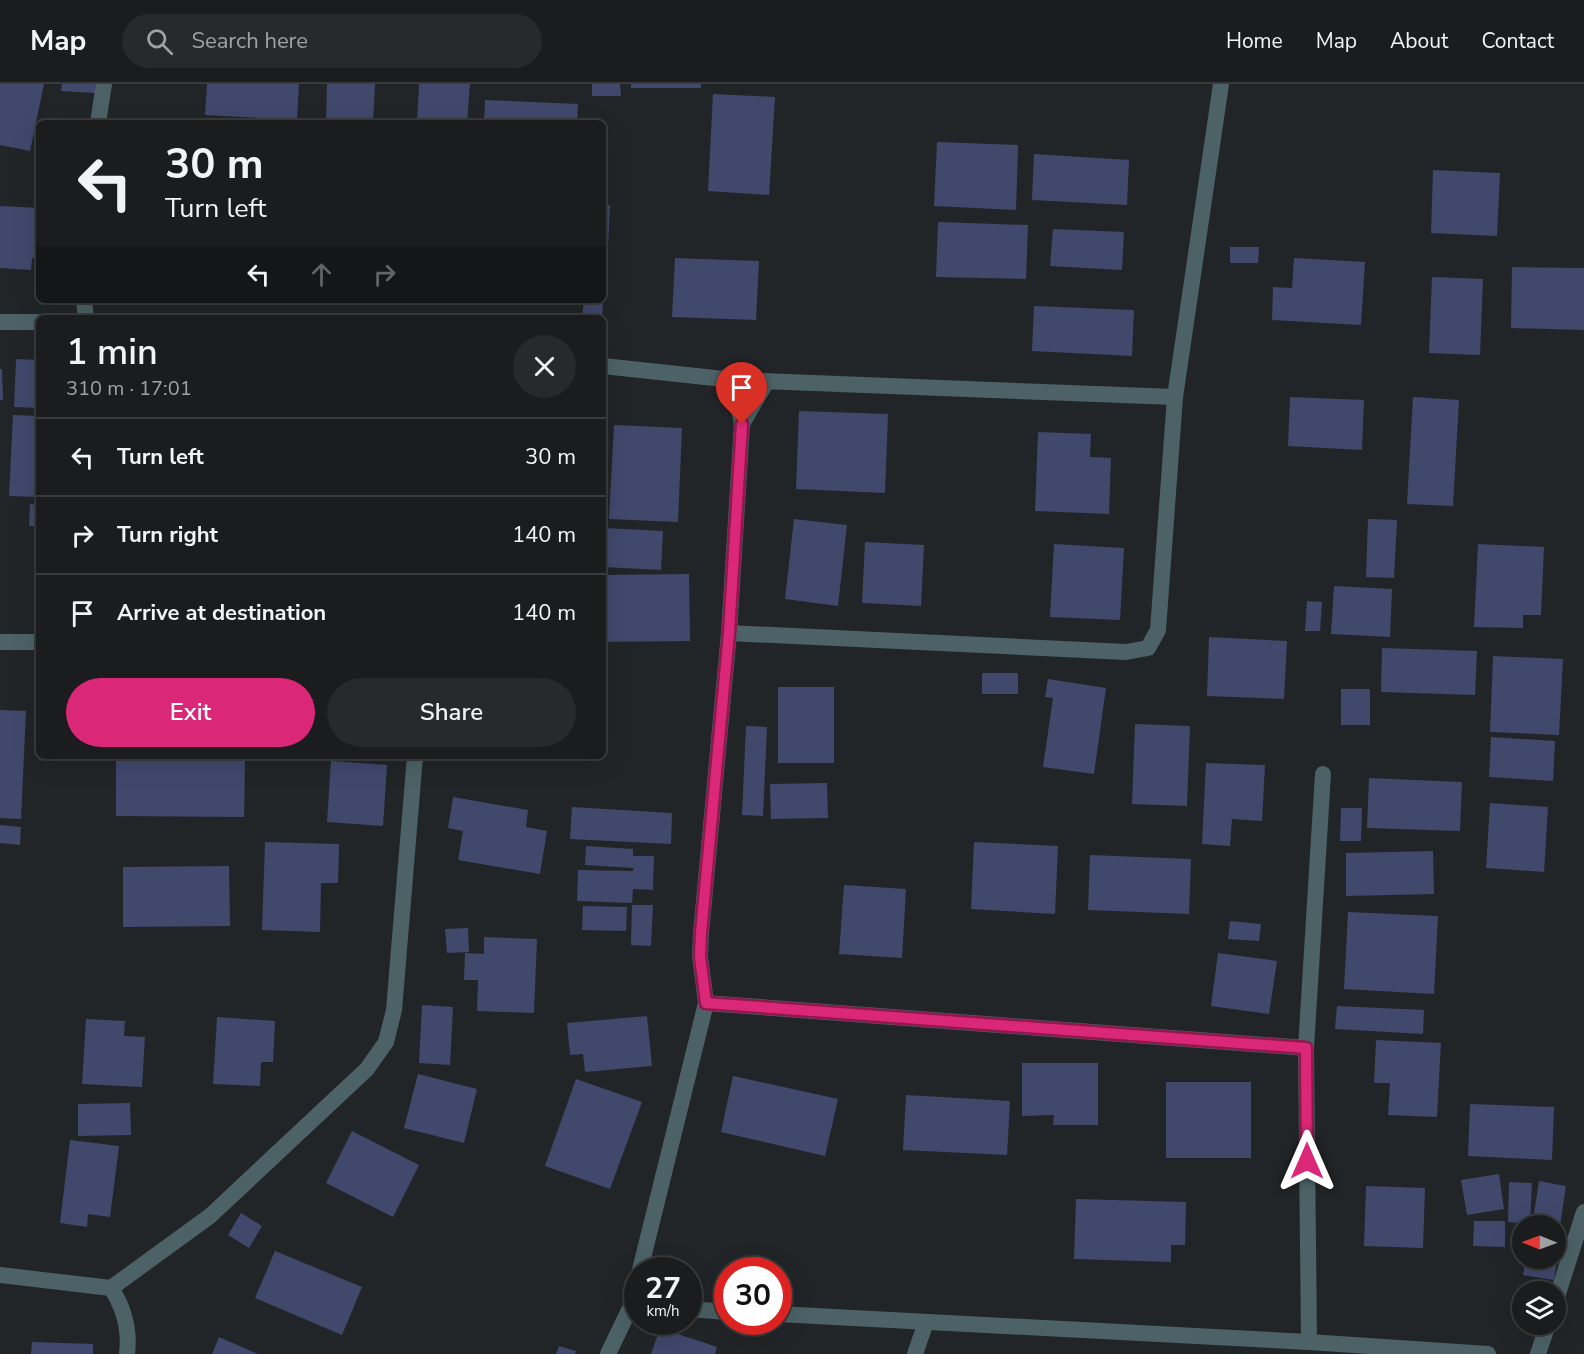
<!DOCTYPE html>
<html lang="en">
<head>
<meta charset="utf-8">
<style>
  :root { --surface:#1a1c1d; --page:#27292a; --text:#f1f3f6; --muted:#9fa1a4; --line:#383a3b; --accent:#db2777 }
  body { margin:0; font-family:"Nunito Sans",sans-serif; background:var(--page); color:var(--text); height:100vh; display:flex; flex-direction:column; font-size:22px; white-space:nowrap }
  * { box-sizing:border-box; margin:0 }
  p { font-size:20px; color:var(--muted) }
  .icon { flex:none; width:33px; height:33px; fill:none; stroke:currentColor; stroke-width:2; stroke-linecap:round; stroke-linejoin:round }
  .map { position:relative; flex:1; overflow:hidden }
  .details { position:absolute; left:36px; top:231px; width:570px; height:444px; display:flex; flex-direction:column; background:var(--surface); border-radius:9px; box-shadow:0 6px 24px #0002,0 0 0 2px var(--line) }
  .details>* { flex:none }
  .guide { position:absolute; left:36px; top:36px; width:570px; height:183px; border-radius:9px; box-shadow:0 6px 24px #0002,0 0 0 2px var(--line); background:#1a1c1d; color:var(--text); overflow:hidden }
  .needle { width:39px; rotate:271deg }
  .tools { position:absolute; left:1512px; top:1131px; display:grid; gap:12px }
  .tools a { display:grid; place-items:center; width:54px; height:54px; border-radius:50%; background:var(--surface); box-shadow:0 6px 24px #0002,0 0 0 2px var(--line); font-size:30px }
  .speed { position:absolute; left:624px; top:1173px; display:flex; gap:12px; font-size:30px; font-weight:700; text-align:center }
  .speed>* { display:grid; place-content:center; width:78px; height:78px; border-radius:50%; background:var(--surface); box-shadow:0 6px 24px #0002,0 0 0 2px var(--line); line-height:1 }
  .speed small { font-size:15px; font-weight:400 }
  .speed .limit { border:9px solid #d22; background:#fff; color:#111 }
  .pin { position:absolute; display:grid; place-items:center; width:51px; height:51px; color:#fff; margin:-62px -26px; border-radius:50% 50% 50% 0; rotate:-45deg; box-shadow:0 0 6px #0007 }
  .pin .icon { rotate:45deg }
  .me { position:absolute; width:66px; margin:-33px; rotate:0deg; stroke-linejoin:round; filter:drop-shadow(0 0 4px #0008) }
  .turn { display:flex; align-items:center; gap:21px; height:126px; padding:0 30px; font-size:27px }
  .turn .icon { width:78px; height:78px; stroke-width:2.5 }
  .turn b { display:block; font-size:42px; line-height:51px }
  .lanes { display:flex; align-items:center; height:57px; padding:0 30px; background:#0003; justify-content:center; gap:30px; direction:ltr }
  .lanes .off { opacity:.35 }
  .round { display:grid; place-items:center; flex:none; width:63px; height:63px; border-radius:32px; background:var(--page) }
  .head { display:flex; align-items:center; justify-content:space-between; height:102px; padding:0 30px }
  h1 { font-size:36px; font-weight:600; line-height:45px }
  .cta { display:flex; gap:12px; margin-top:auto; padding:12px 30px }
  .cta a { flex:1; height:69px; border-radius:36px; background:var(--accent); color:#fff; font-size:24px; font-weight:600; line-height:69px; text-align:center }
  .cta a+a { background:var(--page); color:var(--text) }
  ul { padding:0; list-style:none }
  li { display:flex; align-items:center; gap:18px; height:78px; padding:0 30px; border-top:2px solid var(--line) }
  li div { flex:1 }
  li b { display:block; font-size:22px }
  li em { font-style:normal }
  header { display:flex; align-items:center; gap:36px; box-sizing:border-box; height:84px; padding:0 30px; background:var(--surface); border-bottom:2px solid var(--line) }
  header strong { font-size:28px }
  nav { display:flex; gap:33px; margin-inline-start:auto; font-size:21px }
  .search { width:420px; height:54px; background:var(--page); display:flex; align-items:center; gap:15px; box-sizing:border-box; padding:0 21px; border-radius:33px; color:var(--muted); font-size:22px }
  .map>svg:first-child { display:block }
  .building { fill:#40486c }
  .lines { fill:none; stroke-linecap:round; stroke-linejoin:round }
  .minor { stroke:#4c6266; stroke-width:16 }
  .route-casing { stroke:#8e194d; stroke-width:15 }
  .route { stroke:#db2777; stroke-width:10 }
</style>
</head>
<body>
<header>
<strong>Map</strong>
<div class="search"><svg class="icon" aria-label="search" viewBox="0 0 24 24"><circle cx="10" cy="10" r="6"/><path d="M15 15l6 6"/></svg>Search here</div>
<nav><a>Home</a><a>Map</a><a>About</a><a>Contact</a></nav>
</header>
<div class="map">
<svg width="1584" height="1270" viewBox="0 0 1584 1270">
  <rect width="100%" height="100%" fill="#222527"/>
  <g class="building">
    <polygon points="0,0 44,0 30,67 0,61"/>
    <polygon points="62,0 96,0 95,9 61,7"/>
    <polygon points="207,0 299,0 297,36 205,31"/>
    <polygon points="327,0 375,0 373,39 326,39"/>
    <polygon points="419,0 470,0 467,39 417,39"/>
    <polygon points="592,0 620,0 621,12 592,12"/>
    <rect x="631" y="0" width="70" height="4"/>
    <polygon points="713,10 775,13 769,111 708,107"/>
    <polygon points="485,16 578,20 577,39 484,39"/>
    <polygon points="937,58 1018,61 1016,126 934,122"/>
    <polygon points="1034,70 1129,76 1127,121 1032,116"/>
    <polygon points="1433,86 1500,89 1497,152 1431,149"/>
    <polygon points="603,121 610,121 607,182 603,181"/>
    <polygon points="0,122 39,124 39,175 32,174 31,186 0,184"/>
    <polygon points="938,138 1028,141 1026,195 936,193"/>
    <polygon points="1053,145 1124,148 1122,186 1050,182"/>
    <polygon points="1230,163 1259,163 1258,179 1230,179"/>
    <polygon points="675,174 759,177 756,236 672,233"/>
    <polygon points="1294,174 1365,178 1361,241 1272,236 1273,203 1292,204"/>
    <polygon points="1512,183 1584,184 1584,246 1511,244"/>
    <polygon points="1432,193 1483,195 1480,271 1429,269"/>
    <polygon points="584,216 603,216 602,234 582,234"/>
    <polygon points="1034,222 1134,226 1132,272 1032,267"/>
    <polygon points="16,275 39,276 39,324 14,323"/>
    <polygon points="0,285 2,285 3,316 0,316"/>
    <polygon points="1290,313 1364,316 1362,366 1288,362"/>
    <polygon points="1413,313 1459,316 1453,422 1407,420"/>
    <polygon points="799,327 888,330 885,409 796,405"/>
    <polygon points="13,331 39,332 39,413 9,412"/>
    <polygon points="614,341 682,344 678,438 609,435"/>
    <polygon points="1038,348 1091,350 1090,373 1111,374 1109,430 1035,427"/>
    <polygon points="30,420 39,421 39,442 29,442"/>
    <polygon points="794,435 847,441 838,522 785,515"/>
    <polygon points="1368,435 1397,436 1394,494 1366,493"/>
    <polygon points="604,444 663,447 661,486 603,483"/>
    <polygon points="865,458 924,461 921,522 862,519"/>
    <polygon points="1054,460 1124,464 1120,536 1050,533"/>
    <polygon points="1478,460 1544,463 1541,531 1523,531 1523,544 1474,543"/>
    <polygon points="689,490 690,557 603,558 603,491"/>
    <polygon points="1334,502 1392,505 1390,553 1331,550"/>
    <polygon points="1307,517 1322,518 1320,547 1305,547"/>
    <polygon points="1209,553 1287,557 1284,615 1207,612"/>
    <polygon points="1382,564 1477,567 1475,611 1381,608"/>
    <polygon points="1493,572 1563,575 1559,651 1490,648"/>
    <rect x="982" y="589" width="36" height="21"/>
    <polygon points="1048,595 1106,604 1094,690 1043,683 1053,614 1045,613"/>
    <rect x="778" y="603" width="56" height="76"/>
    <rect x="1341" y="605" width="29" height="36"/>
    <polygon points="0,626 26,627 21,735 0,734"/>
    <polygon points="1135,640 1190,642 1187,722 1132,720"/>
    <polygon points="746,642 767,643 763,732 742,731"/>
    <polygon points="1491,653 1555,657 1553,697 1489,693"/>
    <polygon points="116,677 245,677 244,733 116,732"/>
    <polygon points="331,677 387,681 383,742 327,738"/>
    <polygon points="1206,679 1265,681 1262,737 1232,735 1230,762 1202,760"/>
    <polygon points="1369,694 1462,698 1460,747 1367,744"/>
    <polygon points="827,699 828,734 771,735 770,700"/>
    <polygon points="453,713 528,726 526,743 547,747 540,790 458,776 463,747 448,744"/>
    <polygon points="1490,719 1548,723 1544,788 1486,784"/>
    <polygon points="572,723 672,729 671,760 570,755"/>
    <polygon points="1341,724 1362,724 1361,757 1340,757"/>
    <polygon points="0,741 21,743 20,761 0,759"/>
    <polygon points="265,758 339,760 338,799 321,799 320,848 262,846"/>
    <polygon points="974,758 1058,762 1055,830 971,825"/>
    <polygon points="586,762 633,765 633,772 654,772 653,806 633,805 632,819 577,817 578,786 633,787 634,776 633,784 585,781"/>
    <polygon points="1433,767 1434,810 1346,812 1346,769"/>
    <polygon points="1090,771 1191,775 1189,830 1088,826"/>
    <polygon points="229,782 230,842 123,843 123,783"/>
    <polygon points="844,801 906,805 902,874 839,870"/>
    <polygon points="632,821 653,821 651,862 631,861"/>
    <polygon points="583,822 627,823 626,847 582,846"/>
    <polygon points="1348,828 1438,832 1434,910 1344,905"/>
    <polygon points="1230,837 1261,840 1259,857 1228,855"/>
    <polygon points="468,844 469,868 447,869 445,845"/>
    <polygon points="484,853 537,855 534,929 477,927 478,896 464,896 465,869 484,870"/>
    <polygon points="1218,869 1277,877 1269,930 1211,922"/>
    <polygon points="422,921 453,923 450,981 419,979"/>
    <polygon points="1337,922 1424,926 1423,950 1335,945"/>
    <polygon points="647,932 652,982 585,988 583,970 570,971 567,939"/>
    <polygon points="217,933 275,937 273,978 261,978 260,1002 213,1000"/>
    <polygon points="86,935 125,937 124,952 145,953 142,1003 82,1000"/>
    <polygon points="1376,956 1441,959 1437,1033 1388,1031 1390,999 1374,999"/>
    <polygon points="1022,979 1098,979 1098,1041 1053,1041 1054,1031 1022,1032"/>
    <polygon points="418,990 477,1005 464,1059 404,1044"/>
    <polygon points="733,992 838,1015 825,1072 721,1048"/>
    <polygon points="576,995 642,1018 610,1105 545,1082"/>
    <rect x="1166" y="998" width="85" height="76"/>
    <polygon points="906,1011 1010,1017 1007,1071 903,1066"/>
    <polygon points="130,1019 131,1051 78,1052 78,1020"/>
    <polygon points="1470,1020 1554,1023 1552,1076 1468,1072"/>
    <polygon points="352,1047 419,1081 393,1133 326,1099"/>
    <polygon points="70,1056 119,1062 110,1133 88,1130 87,1143 60,1139"/>
    <polygon points="1499,1090 1504,1125 1467,1131 1461,1096"/>
    <polygon points="1539,1097 1566,1102 1557,1161 1556,1142 1532,1142"/>
    <polygon points="1509,1098 1532,1099 1530,1140 1508,1138"/>
    <polygon points="1366,1102 1425,1104 1423,1164 1364,1162"/>
    <polygon points="1076,1115 1186,1118 1185,1161 1171,1161 1171,1178 1074,1175"/>
    <polygon points="241,1129 262,1142 249,1164 228,1151"/>
    <polygon points="1474,1137 1505,1137 1505,1163 1473,1162"/>
    <polygon points="275,1167 362,1203 342,1251 255,1214"/>
    <polygon points="1556,1169 1558,1170 1554,1196 1523,1191 1526,1174 1556,1174"/>
    <polygon points="660,1244 717,1263 715,1270 651,1270"/>
    <polygon points="219,1253 258,1270 212,1270"/>
    <polygon points="32,1258 93,1260 93,1270 31,1270"/>
    <polygon points="559,1262 576,1267 575,1270 556,1270"/>
  </g>
  <g class="lines">
    <g class="minor">
      <polyline points="98,39 104,0"/>
      <polyline points="84,216 86,234"/>
      <polyline points="0,238 39,238"/>
      <polyline points="603,282 733,296 1175,313"/>
      <polyline points="742,340 767,297"/>
      <polyline points="729,549 1126,568 1148,564 1158,546 1175,313 1221,0"/>
      <polyline points="0,558 39,558"/>
      <polyline points="706,919 1306,964"/>
      <polyline points="640,1186 706,919 700,872 701,849 729,549 742,340 733,296"/>
      <polyline points="0,1191 111,1204 210,1132 367,985 386,958 394,926 415,672"/>
      <path d="M111 1204C124 1224 130 1246 127 1270"/>
      <polyline points="1556,1216 1584,1128"/>
      <polyline points="688,1225 728,1228"/>
      <polyline points="778,1230 1309,1258 1488,1270"/>
      <polyline points="1309,1258 1306,964 1323,690"/>
      <polyline points="608,1270 631,1222 638,1195"/>
      <polyline points="915,1270 926,1238"/>
      <polyline points="1538,1270 1548,1240"/>
    </g>
  </g>
  <g class="lines">
    <defs>
      <polyline id="route" points="742,340 729,549 701,849 700,872 706,919 1306,964 1307,1077"/>
    </defs>
    <use href="#route" class="route-casing"/>
    <use href="#route" class="route"/>
  </g>
</svg>
<div class="tools">
<a><svg class="needle" viewBox="-14 -14 28 28"><path d="M0-13l5 13h-10z" fill="#e53935"/><path d="M0 13l5-13h-10z" fill="#9fa1a4"/></svg></a>
<a><svg class="icon" aria-label="layers" viewBox="0 0 24 24"><path d="M12 4l9 5-9 5-9-5zM3 14l9 5 9-5"/></svg></a>
</div>
<div class="speed"><div>27<small>km/h</small></div><div class="limit">30</div></div>
<div class="pin" style="left:742px;top:340px;background:#d93025"><svg class="icon" aria-label="arrive" viewBox="0 0 24 24"><path d="M6 21V4h12l-3 4 3 4H6"/></svg></div>
<svg class="me" style="left:1307px;top:1077px" viewBox="-20 -20 40 40"><path d="M0-17L14 15 0 8-14 15z" fill="#db2777" stroke="#fff" stroke-width="4"/></svg>
<div class="guide">
<div class="turn"><svg class="icon" aria-label="left" viewBox="0 0 24 24"><path d="M17 20v-9H6M10 6l-5 5 5 5"/></svg><div><b>30 m</b>Turn left</div></div>
<div class="lanes"><svg class="icon" aria-label="left" viewBox="0 0 24 24"><path d="M17 20v-9H6M10 6l-5 5 5 5"/></svg><svg class="icon off" aria-label="ahead" viewBox="0 0 24 24"><path d="M12 20V5M6 11l6-6 6 6"/></svg><svg class="icon off" aria-label="right" viewBox="0 0 24 24"><path d="M7 20v-9h11M14 6l5 5-5 5"/></svg></div>
</div>
<section class="details">
<div class="head"><div><h1>1 min</h1><p>310 m · 17:01</p></div><a class="round"><svg class="icon" aria-label="close" viewBox="0 0 24 24"><path d="M6 6l12 12M18 6L6 18"/></svg></a></div>
<ul>
<li><svg class="icon" aria-label="left" viewBox="0 0 24 24"><path d="M17 20v-9H6M10 6l-5 5 5 5"/></svg><div><b>Turn left</b></div><em>30 m</em></li>
<li><svg class="icon" aria-label="right" viewBox="0 0 24 24"><path d="M7 20v-9h11M14 6l5 5-5 5"/></svg><div><b>Turn right</b></div><em>140 m</em></li>
<li><svg class="icon" aria-label="arrive" viewBox="0 0 24 24"><path d="M6 21V4h12l-3 4 3 4H6"/></svg><div><b>Arrive at destination</b></div><em>140 m</em></li>
</ul>
<div class="cta"><a>Exit</a><a>Share</a></div>
</section>
</div>
</body>
</html>
